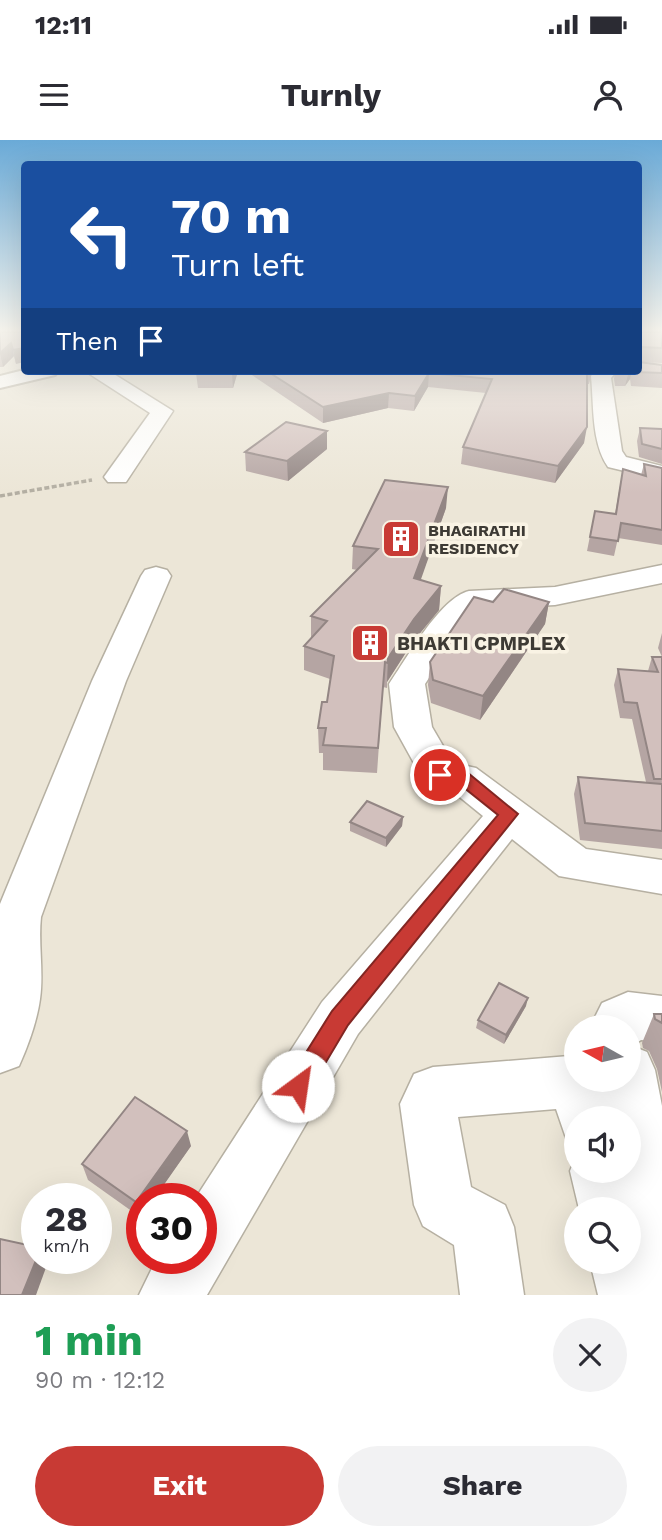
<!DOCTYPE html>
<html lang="en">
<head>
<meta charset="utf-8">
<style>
  :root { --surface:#fff; --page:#f2f2f3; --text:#2b2b33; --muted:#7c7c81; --accent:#c83a34 }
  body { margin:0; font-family:"Work Sans",sans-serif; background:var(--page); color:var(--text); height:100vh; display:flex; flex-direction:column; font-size:26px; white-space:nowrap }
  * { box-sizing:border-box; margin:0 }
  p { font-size:23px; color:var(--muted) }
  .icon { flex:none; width:38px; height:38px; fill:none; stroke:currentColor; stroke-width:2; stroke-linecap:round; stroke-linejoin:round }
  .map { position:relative; height:1155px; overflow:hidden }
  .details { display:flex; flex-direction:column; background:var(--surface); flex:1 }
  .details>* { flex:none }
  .guide { position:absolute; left:21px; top:21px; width:621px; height:214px; border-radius:7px; box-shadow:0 7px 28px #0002; background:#1a4fa0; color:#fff; overflow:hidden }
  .needle { width:46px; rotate:278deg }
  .controls { position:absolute; left:564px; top:875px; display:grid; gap:14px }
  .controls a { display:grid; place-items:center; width:77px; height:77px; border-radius:50%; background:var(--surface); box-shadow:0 7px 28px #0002; font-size:35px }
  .speed { position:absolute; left:21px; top:1043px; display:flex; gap:14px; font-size:35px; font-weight:700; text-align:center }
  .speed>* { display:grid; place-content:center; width:91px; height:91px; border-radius:50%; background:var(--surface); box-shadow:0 7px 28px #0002; line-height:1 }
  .speed small { font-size:18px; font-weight:400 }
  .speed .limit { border:10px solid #d22; background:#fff; color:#111 }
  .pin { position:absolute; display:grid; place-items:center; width:60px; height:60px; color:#fff; margin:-30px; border:4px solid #fff; border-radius:50%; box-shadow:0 2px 7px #0007 }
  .me { position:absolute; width:77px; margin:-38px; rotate:31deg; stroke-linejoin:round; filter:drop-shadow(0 0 5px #0008) }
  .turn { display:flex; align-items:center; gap:24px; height:147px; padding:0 35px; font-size:32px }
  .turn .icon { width:91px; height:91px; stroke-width:2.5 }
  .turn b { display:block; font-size:49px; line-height:60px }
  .then { display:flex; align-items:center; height:66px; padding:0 35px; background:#0003; gap:14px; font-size:26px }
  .round { display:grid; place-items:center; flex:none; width:74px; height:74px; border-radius:37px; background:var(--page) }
  .summary { display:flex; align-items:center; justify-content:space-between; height:119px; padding:0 35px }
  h1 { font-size:42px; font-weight:700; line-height:52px; color:#1e9e55 }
  .cta { display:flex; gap:14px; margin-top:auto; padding:14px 35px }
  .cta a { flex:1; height:80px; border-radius:42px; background:var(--accent); color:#fff; font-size:28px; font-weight:700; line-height:80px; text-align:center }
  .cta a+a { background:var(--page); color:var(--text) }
  .status { display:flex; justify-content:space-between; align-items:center; height:49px; padding:0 35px; background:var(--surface); direction:ltr }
  .status svg { height:19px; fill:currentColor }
  header { display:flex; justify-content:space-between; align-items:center; height:91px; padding:0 35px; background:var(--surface); font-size:32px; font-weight:700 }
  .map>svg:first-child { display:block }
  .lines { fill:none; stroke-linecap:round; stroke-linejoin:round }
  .street-casing { stroke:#b6b0a2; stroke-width:3 }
  .secondary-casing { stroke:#b6b0a2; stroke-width:4 }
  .path { stroke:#b3aea2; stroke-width:3.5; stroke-dasharray:5 2.5; stroke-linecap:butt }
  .street { fill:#fff; fill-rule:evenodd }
  .secondary { fill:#fff; fill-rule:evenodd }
  .wall { fill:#b5a5a3 }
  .shaded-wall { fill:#938684 }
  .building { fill:#d2c0bd; stroke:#938684; stroke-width:2 }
  .route { fill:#c83a34; stroke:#822622; stroke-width:2 }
  .labels { text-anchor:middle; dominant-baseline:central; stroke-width:7; stroke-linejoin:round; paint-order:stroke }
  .far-poi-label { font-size:16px; font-weight:bold; fill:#3d3a34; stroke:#f9f3e4; text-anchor:start }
  .poi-label { font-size:19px; font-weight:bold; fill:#3d3a34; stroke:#f9f3e4; text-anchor:start }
</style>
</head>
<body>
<div class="status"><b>12:11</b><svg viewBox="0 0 49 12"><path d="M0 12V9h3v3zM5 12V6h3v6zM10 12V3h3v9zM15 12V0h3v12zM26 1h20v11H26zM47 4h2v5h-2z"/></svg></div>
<header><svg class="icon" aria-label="menu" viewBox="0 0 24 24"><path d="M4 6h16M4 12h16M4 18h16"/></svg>Turnly<svg class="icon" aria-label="person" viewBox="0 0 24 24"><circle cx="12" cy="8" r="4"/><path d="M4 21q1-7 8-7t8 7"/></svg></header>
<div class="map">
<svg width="662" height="1155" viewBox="0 0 662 1155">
  <rect width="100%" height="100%" fill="#ece6d7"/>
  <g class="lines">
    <defs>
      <g id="street">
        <polygon points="85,231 109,231 173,271 126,342 108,342 104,337 150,273"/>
        <path d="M595 231H617L611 238 622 311 626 317 662 326V340L608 327C591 302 594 266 591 236Z"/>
        <path d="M662 425V443L555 465 478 469 468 478 425 544 432 587 453 623 476 628 586 709 662 720V754L559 736 512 699 358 894 207 1155H139L157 1118H201V1059H195L322 862 483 676 451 650 426 645 394 587 389 544C407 518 440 458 469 451L555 447Z"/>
        <path d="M156 427 167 430 171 436 126 541 41 777C38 804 44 832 40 859 37 881 28 906 19 926L0 933V764L92 541 141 436 145 430Z"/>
        <polygon points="628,852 662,856 662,902 641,900 632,906 647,912 655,930 662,966 662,1155 598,1155 590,1122 628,1122 628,1069 579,1069 570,1031 576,1016 576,1031 628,1031 628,978 576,978 576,1002 566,998 556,969 458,977 471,1047 505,1065 514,1087 524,1155 460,1155 454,1105 423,1086 414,1065 400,964 414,934 433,927 569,916 576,919 576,940 628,940 628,887 595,887 594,879 602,863"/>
      </g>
      <polygon id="secondary" points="24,230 24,231 58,231 55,235 0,248 0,236"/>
    </defs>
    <use href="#street" class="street-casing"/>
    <use href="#secondary" class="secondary-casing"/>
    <polyline class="path" points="0,356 92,340"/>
    <use href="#street" class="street"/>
    <use href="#secondary" class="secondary"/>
  </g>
  <g class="wall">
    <polygon points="0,192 24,192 16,224 14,216 3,227 0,227"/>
    <polygon points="639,192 662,192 662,223 639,222 662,225 662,248 631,246 630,239 625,246 615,246 614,239 615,231 639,231"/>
    <polygon points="238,231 233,248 198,248 196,233"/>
    <polygon points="246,231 592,231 589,244 587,244 584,303 555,343 461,324 463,307 486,253 428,247 414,271 388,268 323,283"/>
    <polygon points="640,288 662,289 662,324 639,317 637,301"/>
    <polygon points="327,309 288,341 246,331 245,312"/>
    <polygon points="644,324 662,328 662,405 618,398 614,416 587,411 595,371 615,374 623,329 641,335"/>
    <polygon points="446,368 420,440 441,446 439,470 412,503 387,542 387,548 383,547 377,633 323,630 323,613 319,613 318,588 327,562 330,539 304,530 304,506 311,498 311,476 357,430 352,429 353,406"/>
    <polygon points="493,462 549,462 545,484 480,580 431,563 428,545 430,522"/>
    <polygon points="662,493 662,709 580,700 574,654 578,637 646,642 632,579 620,578 614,545 618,529 648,531 652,517 662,517 658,508"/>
    <polygon points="403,677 402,686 386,707 350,691 350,682"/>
    <polygon points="526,866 504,904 476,888 478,880"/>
    <polygon points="654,874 662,874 662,952 657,929 649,911 643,908 642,903"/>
    <polygon points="191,1006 140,1077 88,1040 82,1024"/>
  </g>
  <g class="shaded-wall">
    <polygon points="11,203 14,216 3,227 0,213"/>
    <polygon points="24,208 24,222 16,224 13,210"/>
    <polygon points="233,231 238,231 233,248 232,233"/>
    <polygon points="629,231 632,231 630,239 625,246"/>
    <polygon points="429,233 428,247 414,271 415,256"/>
    <polygon points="389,253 388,268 323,283 323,267"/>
    <polygon points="587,287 584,303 555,343 558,326"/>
    <polygon points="327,291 327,309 288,341 287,321"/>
    <polygon points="448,347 446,368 413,462 414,438"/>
    <polygon points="441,446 439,470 412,503 387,542 388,518 414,479"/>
    <polygon points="549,462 545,484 480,580 483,556"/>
    <polygon points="403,677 402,686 386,707 386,698"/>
    <polygon points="528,858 526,866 504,904 506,895"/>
    <polygon points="187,991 191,1006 154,1059 142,1059 142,1075 140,1077 136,1062"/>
    <polygon points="37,1118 47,1118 48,1122 36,1155 22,1155"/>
  </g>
  <g class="building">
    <polygon points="0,192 24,192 24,208 13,210 11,203 0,213"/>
    <polygon points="639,192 662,192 662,208 642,207 639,214"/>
    <polygon points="639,222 662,225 662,233 634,232 639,231"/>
    <polygon points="197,231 233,231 232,233 196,233"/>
    <polygon points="267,231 587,231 587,287 558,326 463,307 492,239 429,233 415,256 389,253 323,267"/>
    <polygon points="286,282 327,291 287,321 245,312"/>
    <polygon points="640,288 662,289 662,309 642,304"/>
    <polygon points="644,324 662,328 662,390 621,383 618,401 590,397 595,371 616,374 623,329 646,336"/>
    <polygon points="385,340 448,347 414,438 441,446 414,479 388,518 388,523 385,522 378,608 323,605 326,588 318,588 322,562 327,562 334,516 304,506 327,481 311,476 378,409 353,406"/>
    <polygon points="504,449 549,462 483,556 433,540 430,522 474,457 493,462"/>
    <polygon points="652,517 662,517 662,639 654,639 637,563 624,562 618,529 658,532"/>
    <polygon points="578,637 662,644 662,691 585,683"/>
    <polygon points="367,661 403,677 386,698 350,682"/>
    <polygon points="499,843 528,858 506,895 478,880"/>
    <polygon points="654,874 662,874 662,883 655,879"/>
    <polygon points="135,957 187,991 136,1062 82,1024"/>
    <polygon points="0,1099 37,1107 37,1118 22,1155 0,1155"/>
  </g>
  <linearGradient id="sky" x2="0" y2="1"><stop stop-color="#6aaad7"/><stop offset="0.54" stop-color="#f6f4ed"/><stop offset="1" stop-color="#f6f4ed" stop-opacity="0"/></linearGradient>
  <rect width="662" height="353" fill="url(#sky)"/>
  <polygon class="route" points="440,629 468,633 518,674 348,885 307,954 298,957 290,954 287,946 290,938 332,871 498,675 458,643 434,640 432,635 434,631"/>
  <defs>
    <symbol id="building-square" viewBox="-11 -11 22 22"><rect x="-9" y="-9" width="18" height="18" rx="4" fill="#c83a34" stroke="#f9f3e4"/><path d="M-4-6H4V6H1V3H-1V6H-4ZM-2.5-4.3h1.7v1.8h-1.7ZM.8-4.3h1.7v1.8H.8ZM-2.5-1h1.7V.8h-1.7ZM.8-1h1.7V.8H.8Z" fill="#fff"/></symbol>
  </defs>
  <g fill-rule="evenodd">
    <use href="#building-square" x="379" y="377" width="44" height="44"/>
    <use href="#building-square" x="348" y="481" width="44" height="44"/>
  </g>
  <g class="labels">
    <g class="far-poi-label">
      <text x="428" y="390">BHAGIRATHI<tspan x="428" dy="18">RESIDENCY</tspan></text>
    </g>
    <g class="poi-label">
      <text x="397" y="503">BHAKTI CPMPLEX</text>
    </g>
  </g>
</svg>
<div class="controls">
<a><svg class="needle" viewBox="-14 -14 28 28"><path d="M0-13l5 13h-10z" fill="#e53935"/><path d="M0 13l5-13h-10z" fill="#7c7c81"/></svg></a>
<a><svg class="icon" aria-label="sound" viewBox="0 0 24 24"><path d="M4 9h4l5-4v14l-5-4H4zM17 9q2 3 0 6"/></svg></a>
<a><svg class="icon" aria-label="search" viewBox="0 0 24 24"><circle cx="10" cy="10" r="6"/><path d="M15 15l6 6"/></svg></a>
</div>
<div class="speed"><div>28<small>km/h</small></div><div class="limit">30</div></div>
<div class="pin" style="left:440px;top:635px;background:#d93025"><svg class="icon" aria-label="arrive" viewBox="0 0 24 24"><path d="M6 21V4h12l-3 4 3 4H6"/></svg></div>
<svg class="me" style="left:298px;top:946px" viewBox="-20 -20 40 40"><circle r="19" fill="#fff"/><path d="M0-13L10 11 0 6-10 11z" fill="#c83a34"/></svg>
<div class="guide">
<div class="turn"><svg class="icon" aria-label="left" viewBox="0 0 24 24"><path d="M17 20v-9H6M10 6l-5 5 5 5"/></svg><div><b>70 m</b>Turn left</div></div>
<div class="then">Then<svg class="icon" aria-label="arrive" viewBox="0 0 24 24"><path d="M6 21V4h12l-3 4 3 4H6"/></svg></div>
</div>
</div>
<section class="details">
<div class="summary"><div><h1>1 min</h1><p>90 m · 12:12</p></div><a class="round"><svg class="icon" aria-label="close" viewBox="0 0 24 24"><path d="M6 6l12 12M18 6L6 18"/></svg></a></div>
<div class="cta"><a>Exit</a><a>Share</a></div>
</section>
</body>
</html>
